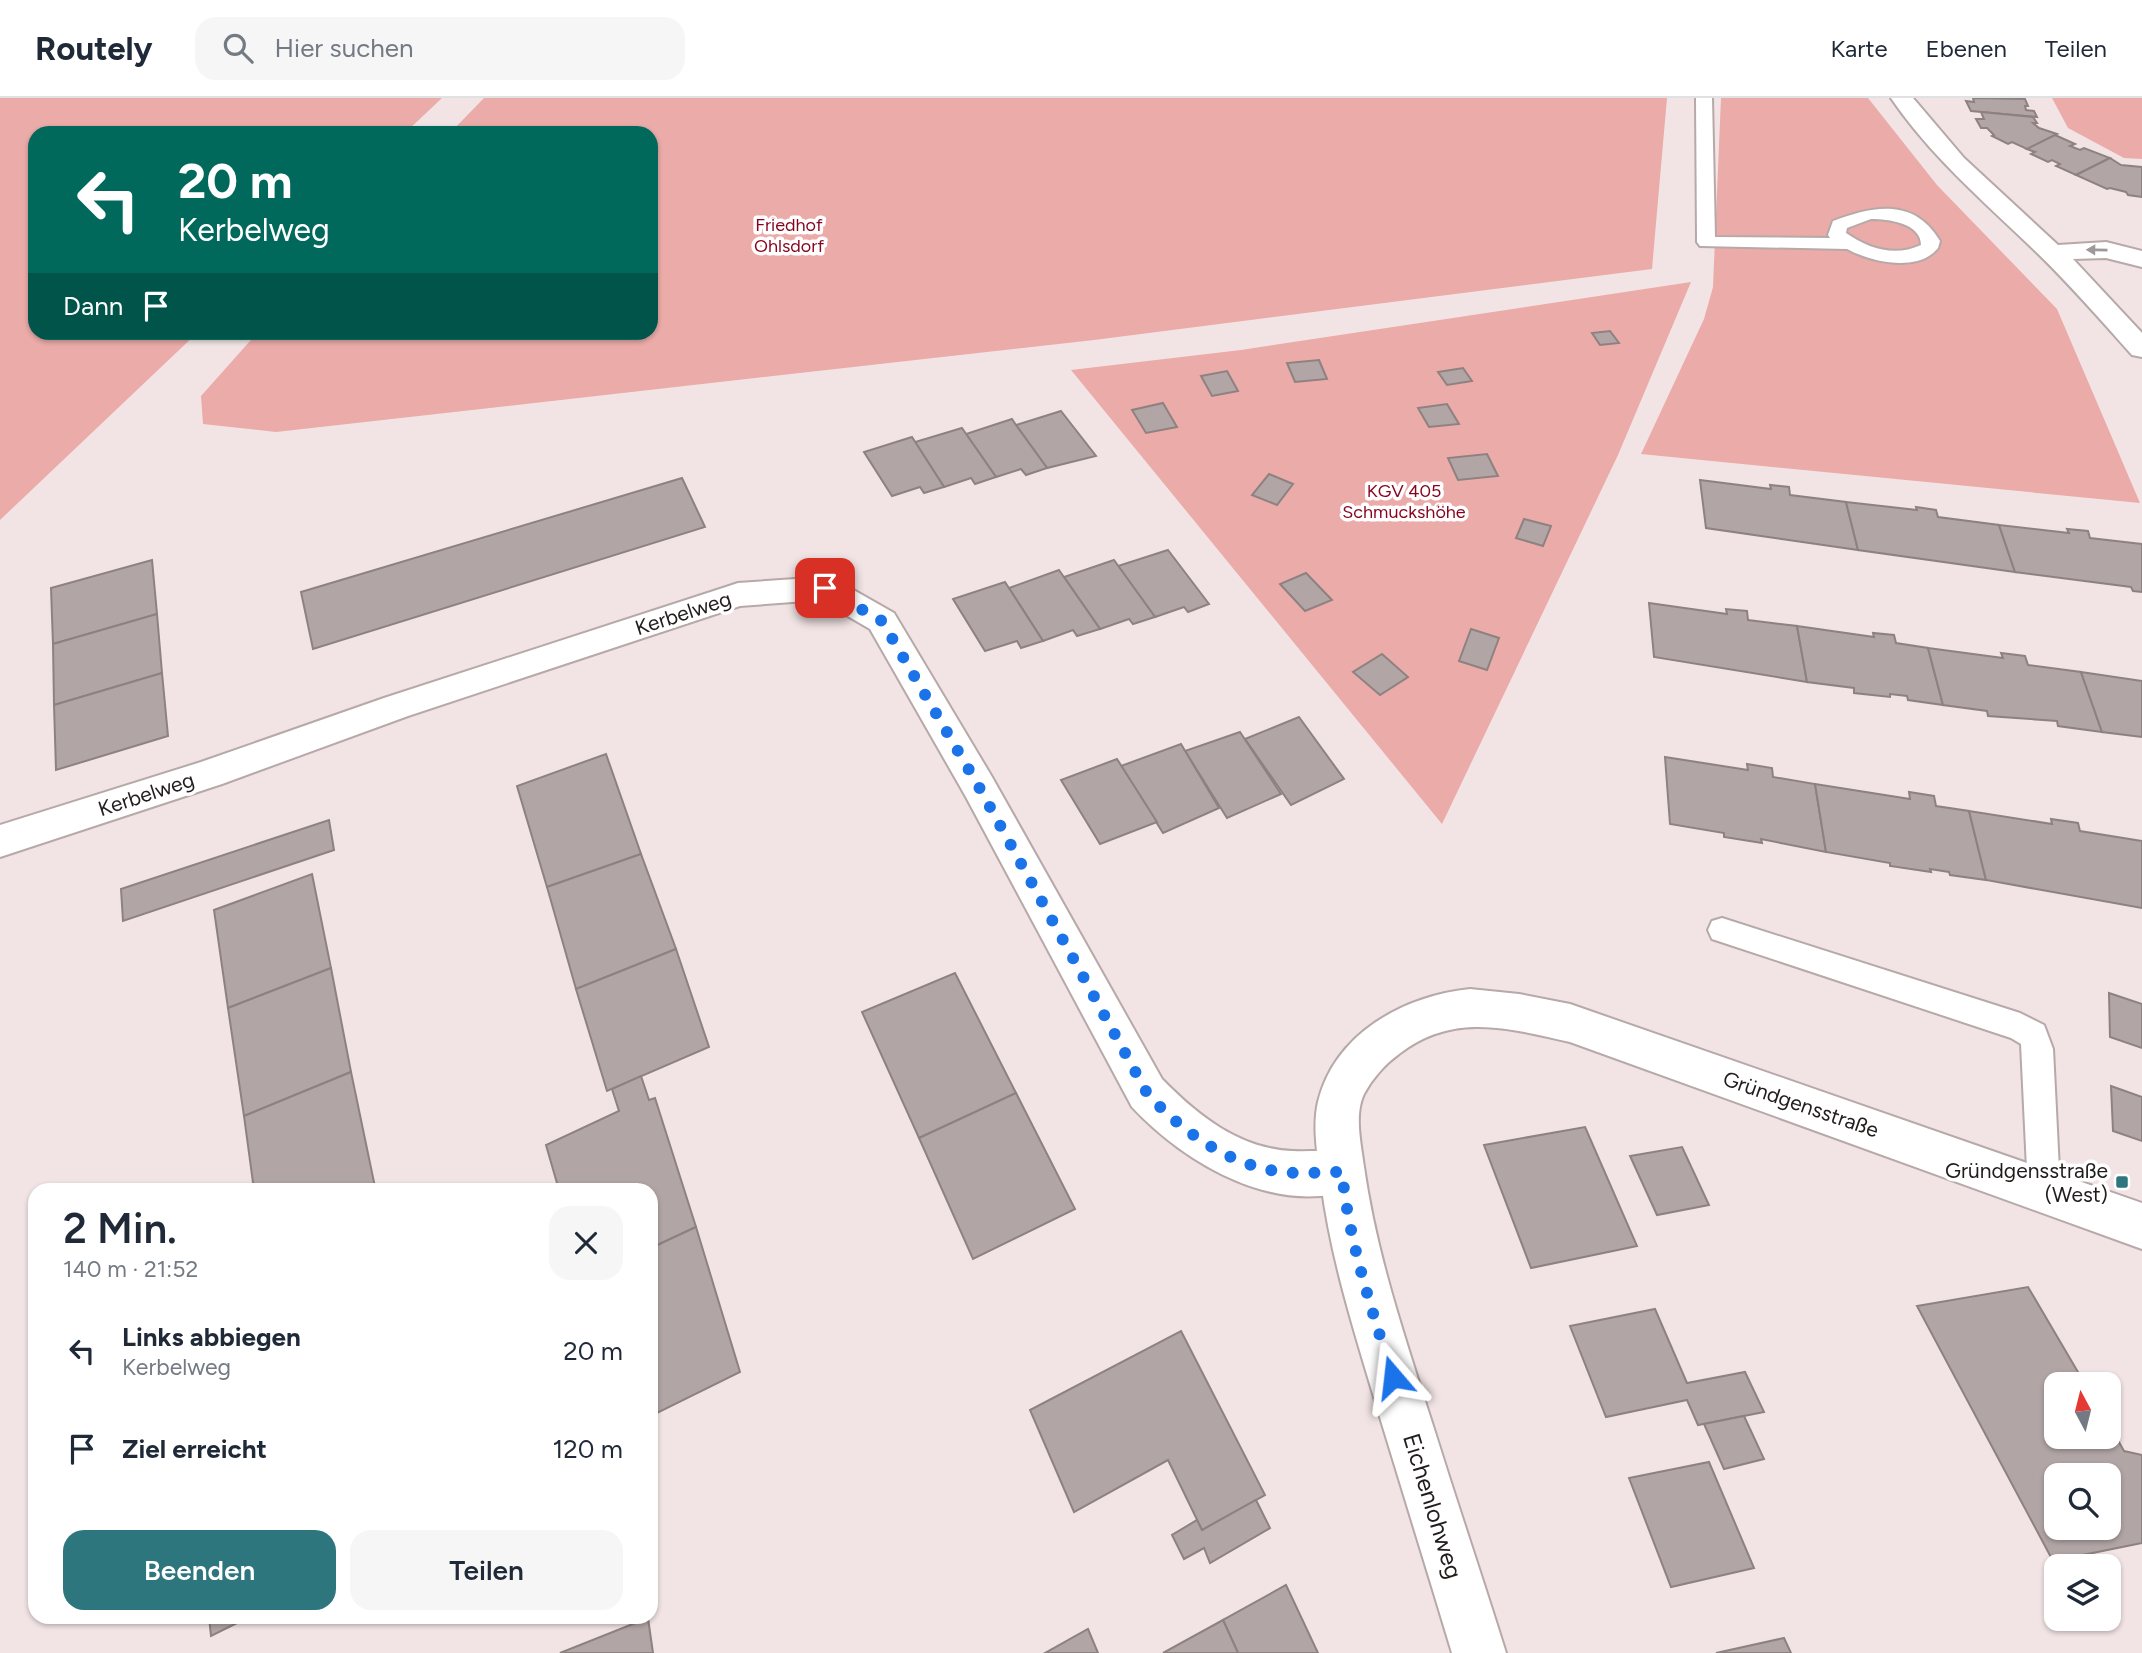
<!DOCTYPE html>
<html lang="de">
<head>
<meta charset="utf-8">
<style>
  :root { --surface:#fff; --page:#f6f6f7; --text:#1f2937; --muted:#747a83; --line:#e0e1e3; --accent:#2d767d }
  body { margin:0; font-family:Figtree,sans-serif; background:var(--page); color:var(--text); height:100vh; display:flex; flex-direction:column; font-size:26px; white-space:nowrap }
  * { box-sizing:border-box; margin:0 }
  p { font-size:23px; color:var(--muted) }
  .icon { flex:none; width:38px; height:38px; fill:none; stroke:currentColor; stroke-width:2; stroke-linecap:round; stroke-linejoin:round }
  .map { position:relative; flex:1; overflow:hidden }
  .details { position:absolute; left:28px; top:1085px; width:630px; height:441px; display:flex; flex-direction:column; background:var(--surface); border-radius:21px; box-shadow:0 2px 5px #0004 }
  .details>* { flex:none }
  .top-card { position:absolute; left:28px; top:28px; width:630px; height:214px; border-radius:21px; box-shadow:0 2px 5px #0004; background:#00695c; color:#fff; overflow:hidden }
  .needle { width:46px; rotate:353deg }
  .buttons { position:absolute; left:2044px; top:1274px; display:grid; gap:14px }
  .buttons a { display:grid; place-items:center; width:77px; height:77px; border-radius:14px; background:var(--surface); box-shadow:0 2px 5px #0004; font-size:35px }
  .pin { position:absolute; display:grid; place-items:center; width:60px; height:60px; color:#fff; margin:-30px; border-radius:14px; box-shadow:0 4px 10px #0006 }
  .me { position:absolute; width:77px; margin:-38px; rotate:343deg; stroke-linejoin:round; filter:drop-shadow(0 0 5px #0008) }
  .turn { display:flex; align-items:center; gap:24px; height:147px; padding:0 35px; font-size:32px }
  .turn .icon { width:91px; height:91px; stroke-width:2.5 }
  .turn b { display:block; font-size:49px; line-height:60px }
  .then { display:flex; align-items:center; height:66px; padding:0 35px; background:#0003; gap:14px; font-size:26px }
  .round { display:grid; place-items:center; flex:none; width:74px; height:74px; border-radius:21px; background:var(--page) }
  .summary { display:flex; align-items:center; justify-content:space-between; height:119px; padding:0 35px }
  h1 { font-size:42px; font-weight:600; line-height:52px }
  .button { display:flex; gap:14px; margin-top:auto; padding:14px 35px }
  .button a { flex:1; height:80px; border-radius:21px; background:var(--accent); color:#fff; font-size:28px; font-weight:600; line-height:80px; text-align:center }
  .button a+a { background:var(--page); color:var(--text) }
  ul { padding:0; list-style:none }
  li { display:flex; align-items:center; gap:21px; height:98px; padding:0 35px }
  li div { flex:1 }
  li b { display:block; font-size:26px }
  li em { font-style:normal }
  header { display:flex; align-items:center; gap:42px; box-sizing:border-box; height:98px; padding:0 35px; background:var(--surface); border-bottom:2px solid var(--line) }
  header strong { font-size:33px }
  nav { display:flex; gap:38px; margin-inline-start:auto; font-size:24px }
  .search { width:490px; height:63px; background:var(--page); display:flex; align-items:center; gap:18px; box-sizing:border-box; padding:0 24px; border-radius:21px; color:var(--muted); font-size:26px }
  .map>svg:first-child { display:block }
  .green { fill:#ebaba9 }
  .building { fill:#b2a5a5; stroke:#8e8281; stroke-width:2; fill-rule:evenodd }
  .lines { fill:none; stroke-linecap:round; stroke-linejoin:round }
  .lane-casing { stroke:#b6a9a8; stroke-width:4 }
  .street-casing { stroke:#b6a9a8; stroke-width:4 }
  .secondary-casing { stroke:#b6a9a8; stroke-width:4 }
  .lane { fill:#fff; fill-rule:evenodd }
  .street { fill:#fff; fill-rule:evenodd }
  .secondary { fill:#fff; fill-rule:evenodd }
  .oneway { fill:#9c9999 }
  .route { stroke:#1a73e8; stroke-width:12; stroke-dasharray:0 21.6 }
  .poi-dot { fill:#2d767d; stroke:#fff; stroke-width:2.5 }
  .labels { text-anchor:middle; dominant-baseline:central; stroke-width:7; stroke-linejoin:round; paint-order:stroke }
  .far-park-label { font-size:18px; fill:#87041f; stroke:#fff }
  .street-label { font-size:21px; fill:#221d1d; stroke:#fff }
  .poi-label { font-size:21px; fill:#221d1d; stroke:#fff; text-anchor:end }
  .near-street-label { font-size:24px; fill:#221d1d; stroke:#fff }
</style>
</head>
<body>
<header>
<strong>Routely</strong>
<div class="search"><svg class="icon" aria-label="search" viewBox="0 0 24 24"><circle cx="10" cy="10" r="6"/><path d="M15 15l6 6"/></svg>Hier suchen</div>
<nav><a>Karte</a><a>Ebenen</a><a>Teilen</a></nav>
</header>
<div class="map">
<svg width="2142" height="1555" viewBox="0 0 2142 1555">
  <rect width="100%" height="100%" fill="#f2e4e4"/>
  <g class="green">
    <polygon points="0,0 442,0 405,35 35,35 35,234 197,235 0,422"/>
    <polygon points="484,0 1667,0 1652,171 1094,242 276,334 203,326 201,298 257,235 651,234 651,35 450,35"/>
    <polygon points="1721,0 1868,0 1937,87 2057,211 2140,405 1641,356 1704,221 1713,189"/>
    <polygon points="2052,0 2142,0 2142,61 2124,60 2068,30"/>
    <polygon points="1691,184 1618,357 1442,726 1071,272 1241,252"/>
  </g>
  <g class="building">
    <polygon points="1973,0 2025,1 2028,8 2025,8 2026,12 2034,13 2037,19 1971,13 1966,3 1974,4"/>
    <polygon points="1981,14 2033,19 2037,25 2033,25 2039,30 2057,36 2027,51 2012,44 2008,46 1992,38 1994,37 1987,30 1981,30 1976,21 1984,21"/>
    <polygon points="2055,37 2075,46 2070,48 2080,52 2084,50 2110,60 2076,77 2056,68 2060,66 2052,62 2048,64 2031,56 2035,54 2027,51"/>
    <polygon points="2110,60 2121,67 2142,69 2142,99 2128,97 2126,94 2110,90 2107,91 2076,77"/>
    <polygon points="1610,233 1619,245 1600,247 1592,235"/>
    <polygon points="1319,262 1327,281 1295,284 1287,265"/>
    <polygon points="1463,270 1472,283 1447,287 1438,274"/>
    <polygon points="1227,273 1238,293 1212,298 1201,278"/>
    <polygon points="1163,305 1177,329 1146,335 1132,312"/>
    <polygon points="1447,306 1459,326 1429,329 1418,310"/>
    <polygon points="1061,313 1096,358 1047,370 1016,327"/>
    <polygon points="1012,321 1016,327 1047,370 1026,377 1021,371 996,379 966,336"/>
    <polygon points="962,330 996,379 975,386 971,380 944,389 915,344"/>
    <polygon points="912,339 944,389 924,395 920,389 892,398 864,354"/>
    <polygon points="1487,356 1498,378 1458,382 1448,360"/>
    <polygon points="1269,376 1293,386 1277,407 1252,397"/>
    <polygon points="682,380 705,429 313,551 301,494"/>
    <polygon points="1700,382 1771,391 1770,387 1789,389 1790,397 1846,404 1858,452 1706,430"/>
    <polygon points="1846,404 1917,412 1916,409 1936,412 1938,419 1999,427 2015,474 1858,452"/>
    <polygon points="1524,421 1551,428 1543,448 1516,440"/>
    <polygon points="1999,427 2069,435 2067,431 2088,433 2090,440 2142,446 2142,494 2133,493 2131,489 2015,474"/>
    <polygon points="1168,452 1209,506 1188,514 1184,509 1155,519 1118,468"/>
    <polygon points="152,462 157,516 53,546 51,490"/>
    <polygon points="1114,462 1155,519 1133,526 1129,521 1100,531 1064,479"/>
    <polygon points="1059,472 1100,531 1077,538 1073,532 1043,543 1009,490"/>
    <polygon points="1306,475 1332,502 1305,513 1280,486"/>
    <polygon points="1005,484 1043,543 1021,550 1017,543 985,553 953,501"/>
    <polygon points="1649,505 1727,516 1726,511 1747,513 1748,522 1797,528 1807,584 1654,559"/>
    <polygon points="157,516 162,575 54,607 53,546"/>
    <polygon points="1797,528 1874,539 1873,535 1894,537 1896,545 1928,550 1943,607 1908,602 1907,598 1890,596 1890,599 1854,595 1854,590 1807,584"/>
    <polygon points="1471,531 1499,540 1487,572 1459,563"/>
    <polygon points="1928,550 2003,560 2001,555 2025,558 2028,567 2081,574 2102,634 2058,628 2057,623 1988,618 1987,613 1943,607"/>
    <polygon points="1382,556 1408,579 1380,597 1353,574"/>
    <polygon points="2081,574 2142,583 2142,639 2102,634"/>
    <polygon points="162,575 168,638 56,672 54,607"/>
    <polygon points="1299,619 1344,681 1291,707 1245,641"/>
    <polygon points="1240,634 1281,696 1227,720 1185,653"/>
    <polygon points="1181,646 1219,710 1163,735 1121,668"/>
    <polygon points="606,656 641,756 547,789 517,688"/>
    <polygon points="1665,659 1748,672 1747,666 1772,670 1773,679 1815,686 1826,754 1761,741 1762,745 1724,739 1724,735 1670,726"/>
    <polygon points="1117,661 1157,724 1100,746 1061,682"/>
    <polygon points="1815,686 1910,701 1909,694 1934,698 1936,708 1969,713 1986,782 1950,777 1949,774 1930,771 1931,774 1890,768 1890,765 1826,754"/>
    <polygon points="1969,713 2052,726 2051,721 2078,725 2080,733 2142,743 2142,810 1986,782"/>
    <polygon points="329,722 334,752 123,823 121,791"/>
    <polygon points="641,756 676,851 576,891 547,789"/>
    <polygon points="312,776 331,870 228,910 214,812"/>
    <polygon points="676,851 709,949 607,993 576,891"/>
    <polygon points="331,870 351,974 244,1018 228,910"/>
    <polygon points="955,875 1016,995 919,1040 862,914"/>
    <polygon points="2109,895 2142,906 2142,950 2110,939"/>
    <polygon points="351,974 375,1089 369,1092 254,1092 244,1018"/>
    <polygon points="641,978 649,1002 655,1000 696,1129 651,1150 651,1092 559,1092 546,1047 619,1013 612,991"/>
    <polygon points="2111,988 2142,999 2142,1043 2113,1033"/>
    <polygon points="1016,995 1075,1111 973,1161 919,1040"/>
    <polygon points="1585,1029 1637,1148 1531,1170 1484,1047"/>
    <polygon points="1682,1049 1709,1107 1657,1117 1630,1058"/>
    <polygon points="696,1129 740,1274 651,1318 651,1150"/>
    <path d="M2028 1189 2085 1286H2056V1339H2109V1326L2124 1353 2142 1357V1445L2053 1463 1917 1208ZM2056 1377H2109V1430H2056Z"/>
    <polygon points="1655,1211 1687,1285 1745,1274 1764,1314 1698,1327 1687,1302 1606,1319 1570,1228"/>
    <polygon points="1181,1233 1265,1397 1202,1432 1168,1362 1074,1414 1030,1312"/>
    <polygon points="1744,1318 1764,1361 1724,1371 1704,1326"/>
    <polygon points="1709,1364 1754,1470 1671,1489 1629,1380"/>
    <polygon points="1256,1402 1270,1430 1210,1465 1204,1450 1184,1461 1172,1437 1197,1422 1202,1432"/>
    <polygon points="1286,1487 1318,1555 1238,1555 1223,1522"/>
    <polygon points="209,1519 249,1519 211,1538"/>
    <polygon points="648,1520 653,1555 560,1555"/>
    <polygon points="1223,1522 1238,1555 1163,1555"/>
    <polygon points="1088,1531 1098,1555 1045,1555"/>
    <polygon points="1784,1540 1791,1555 1716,1555"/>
  </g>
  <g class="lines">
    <defs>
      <g id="lane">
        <path d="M1696 0H1712L1715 139 1830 140 1828 137 1833 123C1873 108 1914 99 1940 143L1938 150C1918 175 1871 164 1847 151L1700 148 1697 144ZM1871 121C1888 121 1921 125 1921 147 1895 159 1869 151 1846 135L1847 130Z"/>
        <polygon points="1722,820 2020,915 2044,927 2053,951 2060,1092 2056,1103 2044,1108 2032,1103 2028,1092 2021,946 2011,940 1712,841 1708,832 1712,823"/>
      </g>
      <g id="street">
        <path d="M1891 0H1913L1964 60 2058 147 2106 144 2142 153V169L2106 160 2073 161 2142 235V259L2132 257C2099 220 2066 182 2030 148 1980 100 1930 57 1891 0Z"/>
        <path d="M825 479 836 482 894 515 992 679 1162 981C1198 1018 1240 1051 1293 1053 1316 1054 1336 1050 1358 1059L1364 1074 1358 1089C1279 1121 1185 1066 1132 1009L966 699 870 531 820 502 740 508 408 618 222 686 0 759V727L201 664 384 600 726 489 738 485Z"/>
      </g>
      <path id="secondary" d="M1470 891 1519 896 1570 906 2142 1105V1151L1570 944C1508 930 1453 914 1399 956 1385 966 1372 981 1364 996 1354 1017 1361 1046 1364 1069 1377 1160 1407 1246 1435 1334 1458 1408 1483 1481 1506 1555H1452C1428 1475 1403 1395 1379 1316 1356 1239 1331 1163 1321 1084 1318 1058 1312 1030 1318 1004 1335 935 1404 898 1470 891Z"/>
    </defs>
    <use href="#lane" class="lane-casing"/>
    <use href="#street" class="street-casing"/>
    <use href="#secondary" class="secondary-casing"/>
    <use href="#lane" class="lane"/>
    <use href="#street" class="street"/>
    <use href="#secondary" class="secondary"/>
  </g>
  <defs><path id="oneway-solid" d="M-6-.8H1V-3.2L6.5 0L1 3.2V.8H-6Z" transform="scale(1.75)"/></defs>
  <use class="oneway" href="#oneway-solid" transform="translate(2097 152) rotate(-179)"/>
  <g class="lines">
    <path class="route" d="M825 490 882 523 979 689 1147 995C1180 1032 1226 1065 1276 1073 1297 1077 1321 1074 1342 1074 1349 1145 1372 1212 1393 1279"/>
  </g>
  <rect class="poi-dot" x="2115" y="1077" width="14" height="14" rx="3.5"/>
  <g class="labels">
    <g class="far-park-label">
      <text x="789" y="127">Friedhof<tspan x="789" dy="21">Ohlsdorf</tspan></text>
      <text x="1404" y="393">KGV 405<tspan x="1404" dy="21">Schmuckshöhe</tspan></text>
    </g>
    <g class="street-label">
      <text transform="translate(683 515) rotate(-18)">Kerbelweg</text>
      <text transform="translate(146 696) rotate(-18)">Kerbelweg</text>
      <text transform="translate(1801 1006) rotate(19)">Gründgensstraße</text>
    </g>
    <g class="poi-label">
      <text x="2108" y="1072">Gründgensstraße<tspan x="2108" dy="24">(West)</tspan></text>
    </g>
    <g class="near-street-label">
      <text transform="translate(1433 1408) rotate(73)">Eichenlohweg</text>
    </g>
  </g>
</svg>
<div class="buttons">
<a><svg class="needle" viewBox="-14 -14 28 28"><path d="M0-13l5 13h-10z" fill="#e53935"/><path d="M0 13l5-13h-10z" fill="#747a83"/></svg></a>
<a><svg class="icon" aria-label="search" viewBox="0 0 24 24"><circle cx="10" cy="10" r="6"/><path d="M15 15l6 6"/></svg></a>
<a><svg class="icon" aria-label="layers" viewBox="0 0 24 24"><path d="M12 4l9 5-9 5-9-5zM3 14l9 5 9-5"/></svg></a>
</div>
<div class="pin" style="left:825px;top:490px;background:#d93025"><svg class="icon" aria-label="arrive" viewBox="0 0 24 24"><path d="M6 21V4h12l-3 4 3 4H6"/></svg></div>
<svg class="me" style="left:1393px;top:1279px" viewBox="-20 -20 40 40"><path d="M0-17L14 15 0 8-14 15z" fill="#1a73e8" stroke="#fff" stroke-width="4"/></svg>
<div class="top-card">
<div class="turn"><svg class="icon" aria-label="left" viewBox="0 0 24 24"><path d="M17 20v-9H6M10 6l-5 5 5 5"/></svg><div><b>20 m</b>Kerbelweg</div></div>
<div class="then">Dann<svg class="icon" aria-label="arrive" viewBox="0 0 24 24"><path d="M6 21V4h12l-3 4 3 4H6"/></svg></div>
</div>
<section class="details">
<div class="summary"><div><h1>2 Min.</h1><p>140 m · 21:52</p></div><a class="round"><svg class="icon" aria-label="close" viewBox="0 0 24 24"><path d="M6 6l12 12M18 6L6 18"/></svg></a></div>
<ul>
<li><svg class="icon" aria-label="left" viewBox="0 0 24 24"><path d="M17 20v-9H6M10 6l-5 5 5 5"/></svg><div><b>Links abbiegen</b><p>Kerbelweg</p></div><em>20 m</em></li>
<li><svg class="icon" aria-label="arrive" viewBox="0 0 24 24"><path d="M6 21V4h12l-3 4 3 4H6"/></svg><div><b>Ziel erreicht</b></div><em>120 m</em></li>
</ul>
<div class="button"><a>Beenden</a><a>Teilen</a></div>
</section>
</div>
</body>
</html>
